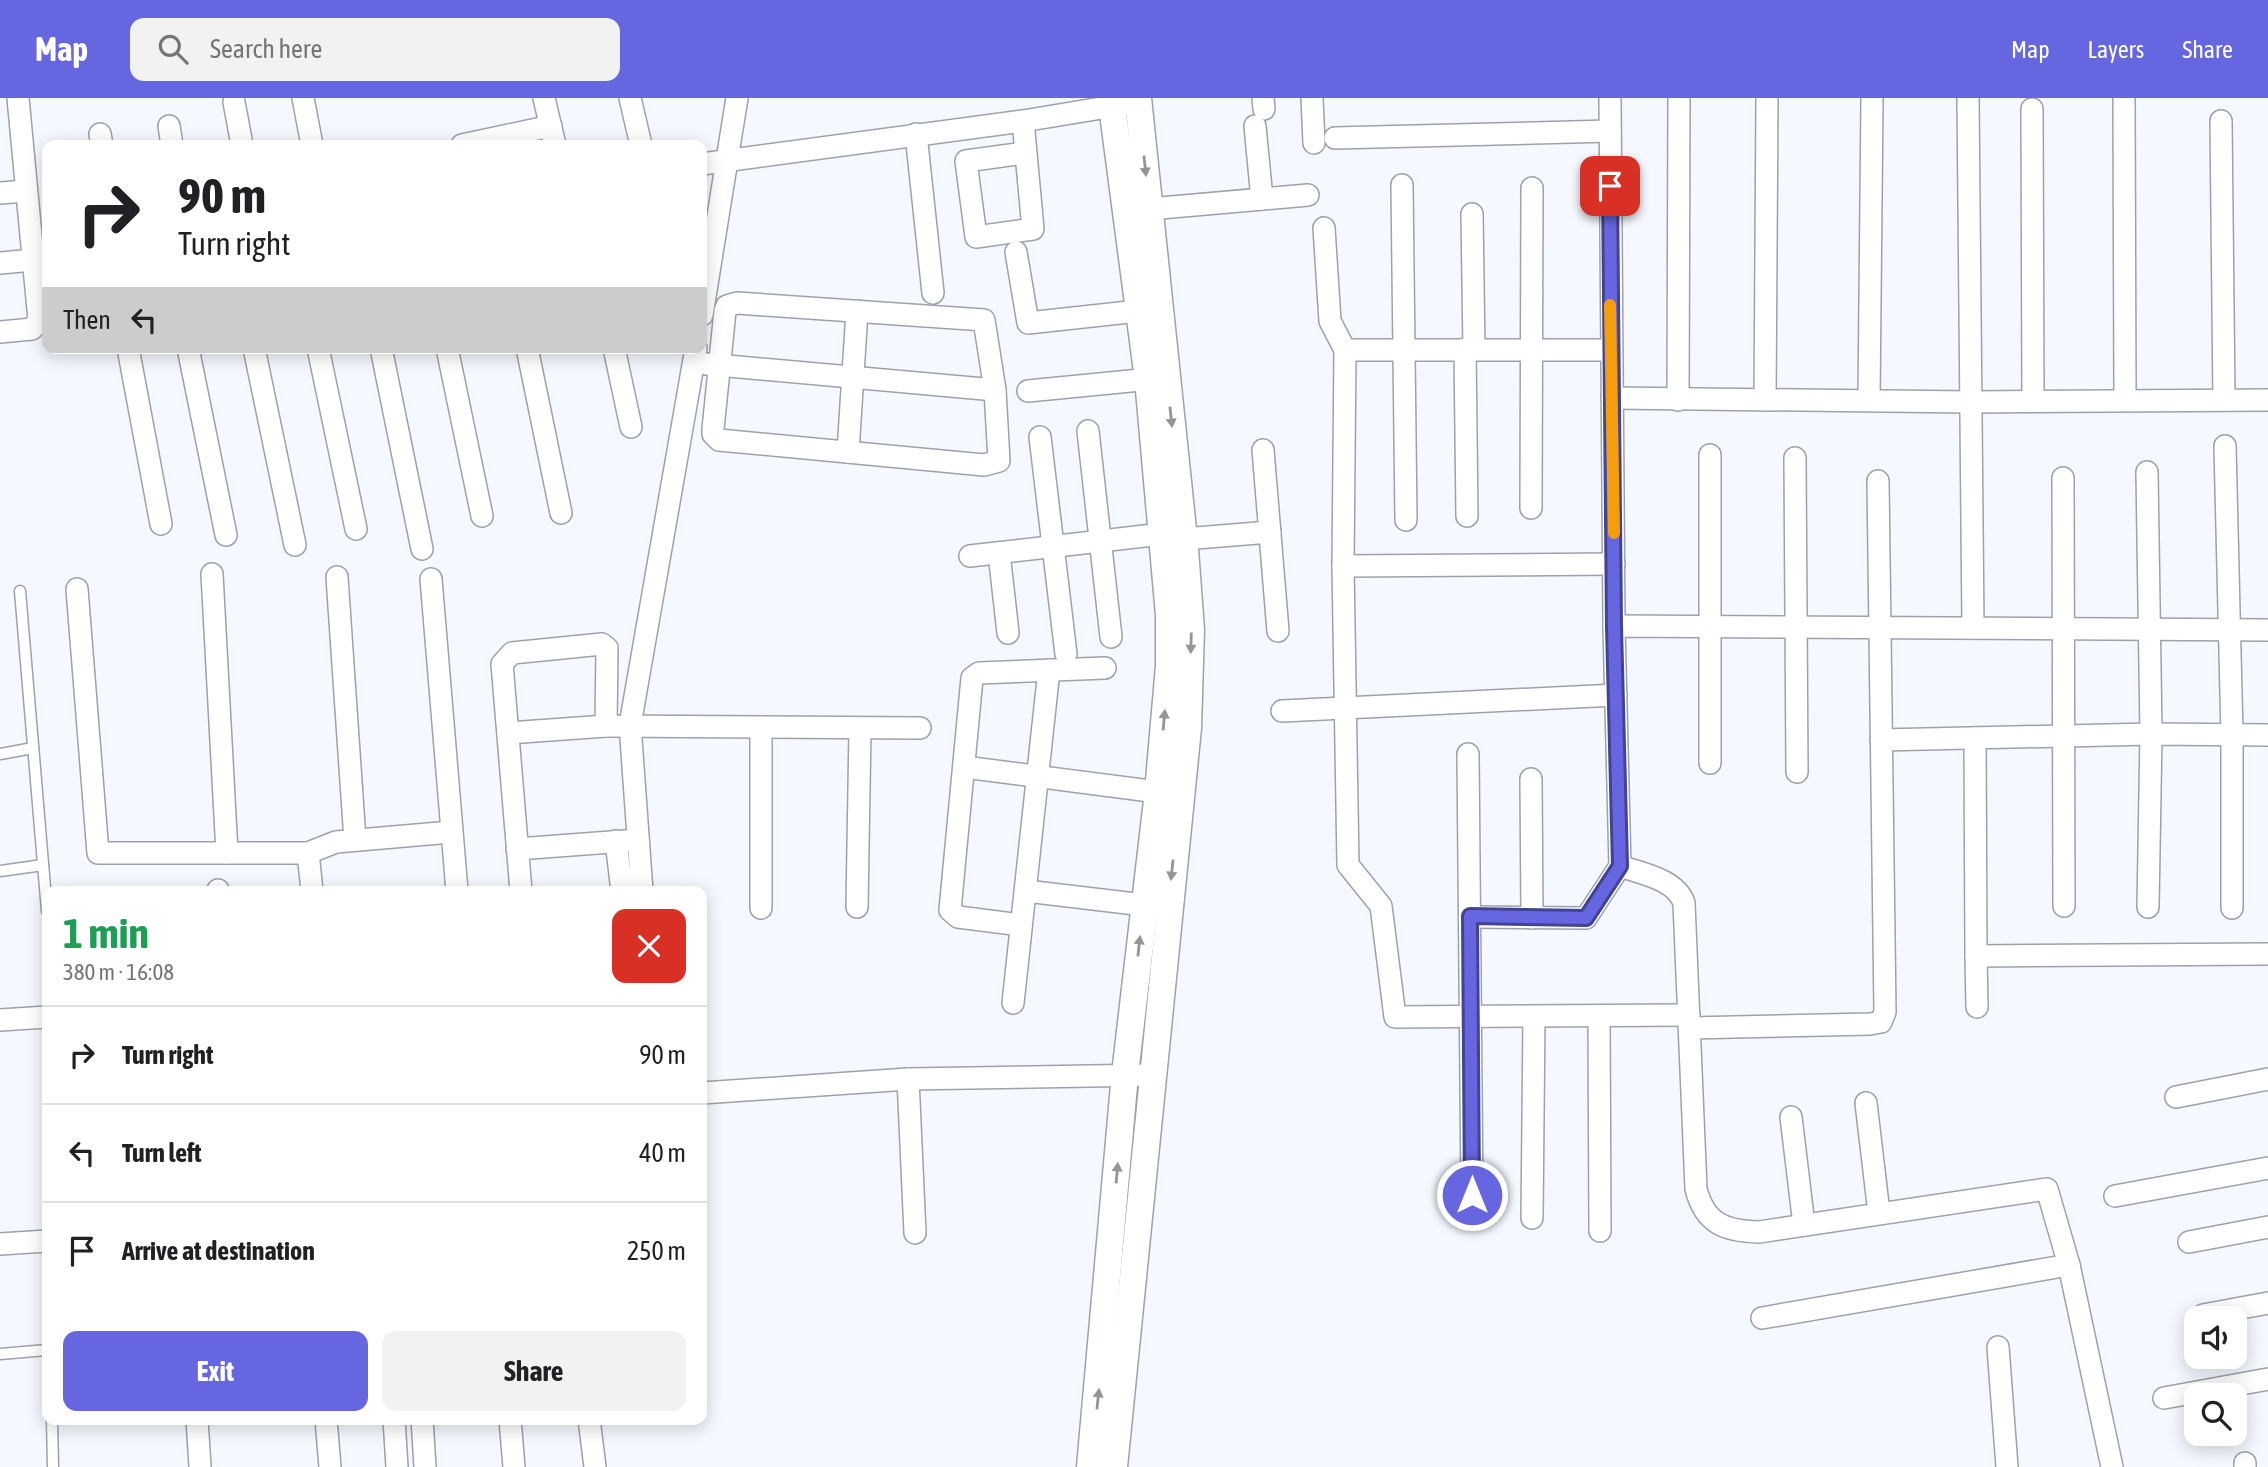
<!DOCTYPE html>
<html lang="en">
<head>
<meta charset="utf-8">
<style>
  :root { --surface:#fff; --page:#f2f2f2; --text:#202124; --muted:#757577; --line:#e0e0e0; --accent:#6667e0 }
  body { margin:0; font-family:"Asap Condensed",sans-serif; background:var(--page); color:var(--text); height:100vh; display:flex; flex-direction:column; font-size:26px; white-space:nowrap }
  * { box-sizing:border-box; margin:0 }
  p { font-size:23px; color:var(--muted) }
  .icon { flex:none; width:38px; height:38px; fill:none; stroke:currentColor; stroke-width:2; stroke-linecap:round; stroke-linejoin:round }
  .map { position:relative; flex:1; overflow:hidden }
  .details { position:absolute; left:42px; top:788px; width:665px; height:539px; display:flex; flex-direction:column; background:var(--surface); border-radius:14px; box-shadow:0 4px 18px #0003 }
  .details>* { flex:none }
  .top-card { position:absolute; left:42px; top:42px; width:665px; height:214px; border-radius:14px; box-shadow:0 4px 18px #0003; background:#fff; color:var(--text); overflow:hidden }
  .controls { position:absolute; left:2184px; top:1208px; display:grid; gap:14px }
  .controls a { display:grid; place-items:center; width:63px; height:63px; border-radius:14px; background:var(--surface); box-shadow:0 4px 18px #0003; font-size:35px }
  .pin { position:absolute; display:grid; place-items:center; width:60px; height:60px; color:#fff; margin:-30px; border-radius:14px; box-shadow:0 4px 10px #0006 }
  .me { position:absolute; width:77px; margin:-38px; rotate:0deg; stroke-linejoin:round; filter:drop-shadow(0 0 5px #0008) }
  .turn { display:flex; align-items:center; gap:24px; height:147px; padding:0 21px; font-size:32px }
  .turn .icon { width:91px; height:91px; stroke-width:2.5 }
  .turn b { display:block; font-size:49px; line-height:60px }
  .then { display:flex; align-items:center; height:66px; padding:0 21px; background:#0003; gap:14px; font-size:26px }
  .round { display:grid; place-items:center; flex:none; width:74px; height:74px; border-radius:14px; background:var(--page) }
  .summary { display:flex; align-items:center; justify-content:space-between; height:119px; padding:0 21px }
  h1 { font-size:42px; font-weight:700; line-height:52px; color:#1e9e55 }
  .cta { display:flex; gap:14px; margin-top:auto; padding:14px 21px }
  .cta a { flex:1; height:80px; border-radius:14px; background:var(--accent); color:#fff; font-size:28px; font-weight:700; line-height:80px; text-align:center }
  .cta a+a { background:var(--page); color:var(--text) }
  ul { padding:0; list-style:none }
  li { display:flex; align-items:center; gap:21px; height:98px; padding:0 21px; border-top:2px solid var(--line) }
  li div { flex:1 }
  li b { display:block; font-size:26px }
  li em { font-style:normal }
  header { display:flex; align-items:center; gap:42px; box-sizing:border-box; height:98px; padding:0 35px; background:var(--accent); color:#fff }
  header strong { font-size:33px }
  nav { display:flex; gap:38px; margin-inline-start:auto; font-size:24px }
  .search { width:490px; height:63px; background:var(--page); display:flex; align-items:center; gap:18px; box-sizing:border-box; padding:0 24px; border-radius:14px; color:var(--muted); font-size:26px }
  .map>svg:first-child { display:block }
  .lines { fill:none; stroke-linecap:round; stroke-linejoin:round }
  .service-casing { stroke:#9ca2ab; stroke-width:13 }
  .minor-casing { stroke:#9ca2ab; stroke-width:24 }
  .tertiary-casing { stroke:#9ca2ab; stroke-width:29 }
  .service { stroke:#fff; stroke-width:10 }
  .minor { stroke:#fff; stroke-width:21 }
  .tertiary { stroke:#fff; stroke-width:26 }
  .oneway { fill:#949596 }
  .route-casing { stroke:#424392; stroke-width:18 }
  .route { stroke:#6667e0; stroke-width:12 }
  .slow { stroke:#f59e0b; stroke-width:12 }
</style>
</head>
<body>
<header>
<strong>Map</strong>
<div class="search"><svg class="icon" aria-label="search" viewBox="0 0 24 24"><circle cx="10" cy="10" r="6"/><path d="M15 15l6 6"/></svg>Search here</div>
<nav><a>Map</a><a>Layers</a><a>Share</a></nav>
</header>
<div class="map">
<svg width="2268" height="1369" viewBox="0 0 2268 1369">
  <rect width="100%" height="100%" fill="#f5f9ff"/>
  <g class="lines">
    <defs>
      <g id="service">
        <polyline points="20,493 47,813"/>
        <polyline points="0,656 33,650"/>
        <polyline points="0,773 43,767"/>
        <polyline points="0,1256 47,1252"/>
        <polyline points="52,1321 53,1369"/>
      </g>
      <g id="minor">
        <polyline points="303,0 312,47"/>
        <polyline points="544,0 555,47"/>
        <polyline points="630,0 641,47"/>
        <polyline points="1263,0 1264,11"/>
        <polyline points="1312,0 1314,45"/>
        <polyline points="1610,0 1614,528"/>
        <polyline points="1968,0 1973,530"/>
        <polyline points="2124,0 2125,302"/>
        <polyline points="234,4 242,47"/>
        <polyline points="2032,11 2033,303"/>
        <polyline points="1023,23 1033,131 976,139 966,63 1025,55"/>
        <polyline points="2221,23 2224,302"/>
        <polyline points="169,28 172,47"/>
        <polyline points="1255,28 1262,101"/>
        <polyline points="100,36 102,47"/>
        <polyline points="916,36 933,195"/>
        <polyline points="1335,40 1610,33"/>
        <polyline points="462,47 551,28"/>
        <polyline points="702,66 1023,23 1126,6"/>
        <polyline points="1402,87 1406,422"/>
        <polyline points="0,95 26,93"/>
        <polyline points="1149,111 1308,97"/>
        <polyline points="1472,116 1474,251"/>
        <polyline points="1324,130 1330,223 1345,252 1343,468"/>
        <polyline points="1016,154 1028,225 1138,213"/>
        <polyline points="0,165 33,162"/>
        <polygon points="737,205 984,222 995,292 999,363 984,367 719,342 713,336 713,331 725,213 727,208"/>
        <polyline points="702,217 737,0"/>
        <polyline points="0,234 32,231 39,222 18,0"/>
        <polyline points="128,250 161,426"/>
        <polyline points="188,250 226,437"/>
        <polyline points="254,250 295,447"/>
        <polyline points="318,250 356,431"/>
        <polyline points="381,250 422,451"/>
        <polyline points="447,250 482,418"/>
        <polyline points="527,250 561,415"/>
        <polyline points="614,250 631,329"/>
        <polyline points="1465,251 1467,418"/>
        <polyline points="1345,252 1610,252"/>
        <polyline points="706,266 995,292"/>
        <polyline points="1028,293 1161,280"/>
        <polyline points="1612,300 1970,304 2268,302"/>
        <polyline points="1678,302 1679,1"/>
        <polyline points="1765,302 1767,2"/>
        <polyline points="1869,302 1872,2"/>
        <polyline points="1088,333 1111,539"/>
        <polyline points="1040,339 1066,556"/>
        <polyline points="2225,348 2232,637 2232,810"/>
        <polyline points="1263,352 1278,533"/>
        <polyline points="848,354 857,213"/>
        <polyline points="1795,360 1797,674"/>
        <polyline points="2147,374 2151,636 2148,809"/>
        <polyline points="2063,380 2064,808"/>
        <polyline points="1531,410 1532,90"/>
        <polyline points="1184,441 1270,434"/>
        <polyline points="999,455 1008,535"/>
        <polyline points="970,458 1162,436"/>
        <polyline points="1614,466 1343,468 1348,767 1381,808 1395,919 1689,917"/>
        <polyline points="212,476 227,755"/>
        <polyline points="337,479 355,742"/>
        <polyline points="431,481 457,793"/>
        <polyline points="77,491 98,755 308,755 312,793"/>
        <polyline points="1282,613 1616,597"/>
        <polyline points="508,635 606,628"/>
        <polyline points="1975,640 1976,858 2268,856"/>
        <polyline points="1881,642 2151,636 2268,637"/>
        <polyline points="1468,656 1472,1097"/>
        <polyline points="1710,665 1710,357"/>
        <polyline points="964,669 1158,694"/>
        <polyline points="1531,681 1532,820"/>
        <polyline points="616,743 622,793"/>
        <polyline points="517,751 638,742"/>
        <polyline points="308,755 336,744 451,734"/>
        <polyline points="218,792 218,793"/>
        <polyline points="521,793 502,566 512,555 602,546 607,550 606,628 920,630"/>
        <polyline points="642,793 630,627 696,250"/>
        <polyline points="1026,793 1144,807"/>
        <polyline points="857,809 860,631"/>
        <polyline points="761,810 761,629"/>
        <polyline points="1470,819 1586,820 1620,768"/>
        <polyline points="1021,827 958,819 950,812 972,580 979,575 1105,570"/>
        <polyline points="1976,858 1977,909"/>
        <polyline points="1013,905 1049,572"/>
        <polyline points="1599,919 1600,1133"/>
        <polyline points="0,922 47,919"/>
        <polyline points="1690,930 1870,926 1881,924 1885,914 1878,383"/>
        <polyline points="908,981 915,1135"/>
        <polyline points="702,995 908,981 1151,977"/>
        <polyline points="2176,999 2268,981"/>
        <polyline points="1866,1005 1879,1115"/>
        <polyline points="1791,1019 1804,1127"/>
        <polyline points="2115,1098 2268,1070"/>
        <polyline points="1532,1120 1534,919"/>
        <polyline points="2189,1144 2268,1129"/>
        <polyline points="0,1146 47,1143"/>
        <polyline points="2203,1217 2268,1205"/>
        <polyline points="1762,1220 2069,1167"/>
        <polyline points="1998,1249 2007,1369"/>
        <polyline points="2164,1300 2268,1281"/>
        <polyline points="197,1321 200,1369"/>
        <polyline points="326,1321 330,1369"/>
        <polyline points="394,1321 397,1369"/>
        <polyline points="422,1321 425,1369"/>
        <polyline points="510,1321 514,1369"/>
        <polyline points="589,1321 595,1369"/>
        <polyline points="2245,1365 2245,1369"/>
        <path d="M2112 1369 2069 1167 2047 1091 1759 1134C1725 1133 1705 1126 1696 1091L1684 805C1676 781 1642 776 1620 768L1614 528 2268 532"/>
      </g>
      <g id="tertiary">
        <polyline points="1090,1369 1125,976 1158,694 1169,568 1169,517 1148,281 1111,0"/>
        <polyline points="1114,1369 1188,630 1191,532 1185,451 1138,0"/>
      </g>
    </defs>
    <use href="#service" class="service-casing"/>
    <use href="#minor" class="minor-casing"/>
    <use href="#tertiary" class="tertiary-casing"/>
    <use href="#service" class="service"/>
    <use href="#minor" class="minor"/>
    <use href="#tertiary" class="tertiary"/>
  </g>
  <defs><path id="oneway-solid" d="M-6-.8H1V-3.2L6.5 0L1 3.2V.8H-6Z" transform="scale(1.75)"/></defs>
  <g class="oneway">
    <use href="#oneway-solid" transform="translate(1145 68) rotate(84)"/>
    <use href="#oneway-solid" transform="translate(1171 319) rotate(84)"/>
    <use href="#oneway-solid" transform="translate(1191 545) rotate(92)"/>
    <use href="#oneway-solid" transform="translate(1164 622) rotate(-85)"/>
    <use href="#oneway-solid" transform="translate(1172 772) rotate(96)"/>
    <use href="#oneway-solid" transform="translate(1139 848) rotate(-84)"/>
    <use href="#oneway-solid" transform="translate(1117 1075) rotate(-85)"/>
    <use href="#oneway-solid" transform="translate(1098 1301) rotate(-84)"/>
  </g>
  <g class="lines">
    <defs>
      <polyline id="route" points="1472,1097 1470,818 1586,820 1620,768 1614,528 1610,88"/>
    </defs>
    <use href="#route" class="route-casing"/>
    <use href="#route" class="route"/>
    <polyline class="slow" points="1610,207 1614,435"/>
  </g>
</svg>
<div class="controls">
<a><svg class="icon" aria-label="sound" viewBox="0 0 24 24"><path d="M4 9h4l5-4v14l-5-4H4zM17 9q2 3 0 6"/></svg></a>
<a><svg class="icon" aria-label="search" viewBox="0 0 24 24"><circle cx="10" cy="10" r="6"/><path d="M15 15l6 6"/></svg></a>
</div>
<div class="pin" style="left:1610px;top:88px;background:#d93025"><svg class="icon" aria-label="arrive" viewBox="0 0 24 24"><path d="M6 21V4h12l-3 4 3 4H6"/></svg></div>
<svg class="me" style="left:1472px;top:1097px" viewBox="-20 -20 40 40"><circle r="17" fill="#6667e0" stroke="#fff" stroke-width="3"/><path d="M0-11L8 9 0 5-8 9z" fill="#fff"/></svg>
<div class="top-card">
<div class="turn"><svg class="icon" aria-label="right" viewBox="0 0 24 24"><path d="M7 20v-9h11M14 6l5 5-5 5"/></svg><div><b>90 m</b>Turn right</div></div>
<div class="then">Then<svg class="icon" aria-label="left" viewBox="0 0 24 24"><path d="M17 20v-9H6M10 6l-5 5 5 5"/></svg></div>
</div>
<section class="details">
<div class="summary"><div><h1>1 min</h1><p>380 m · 16:08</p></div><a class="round" style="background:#d93025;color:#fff"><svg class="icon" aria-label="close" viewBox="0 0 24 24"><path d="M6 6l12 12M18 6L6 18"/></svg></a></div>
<ul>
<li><svg class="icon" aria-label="right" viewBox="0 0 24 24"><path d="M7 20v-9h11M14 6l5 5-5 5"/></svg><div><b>Turn right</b></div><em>90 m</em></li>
<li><svg class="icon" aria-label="left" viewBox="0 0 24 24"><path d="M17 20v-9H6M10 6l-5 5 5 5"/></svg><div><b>Turn left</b></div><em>40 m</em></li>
<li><svg class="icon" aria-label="arrive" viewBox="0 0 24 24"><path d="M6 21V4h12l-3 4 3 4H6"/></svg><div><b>Arrive at destination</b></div><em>250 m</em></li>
</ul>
<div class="cta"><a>Exit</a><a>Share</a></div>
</section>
</div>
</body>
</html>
